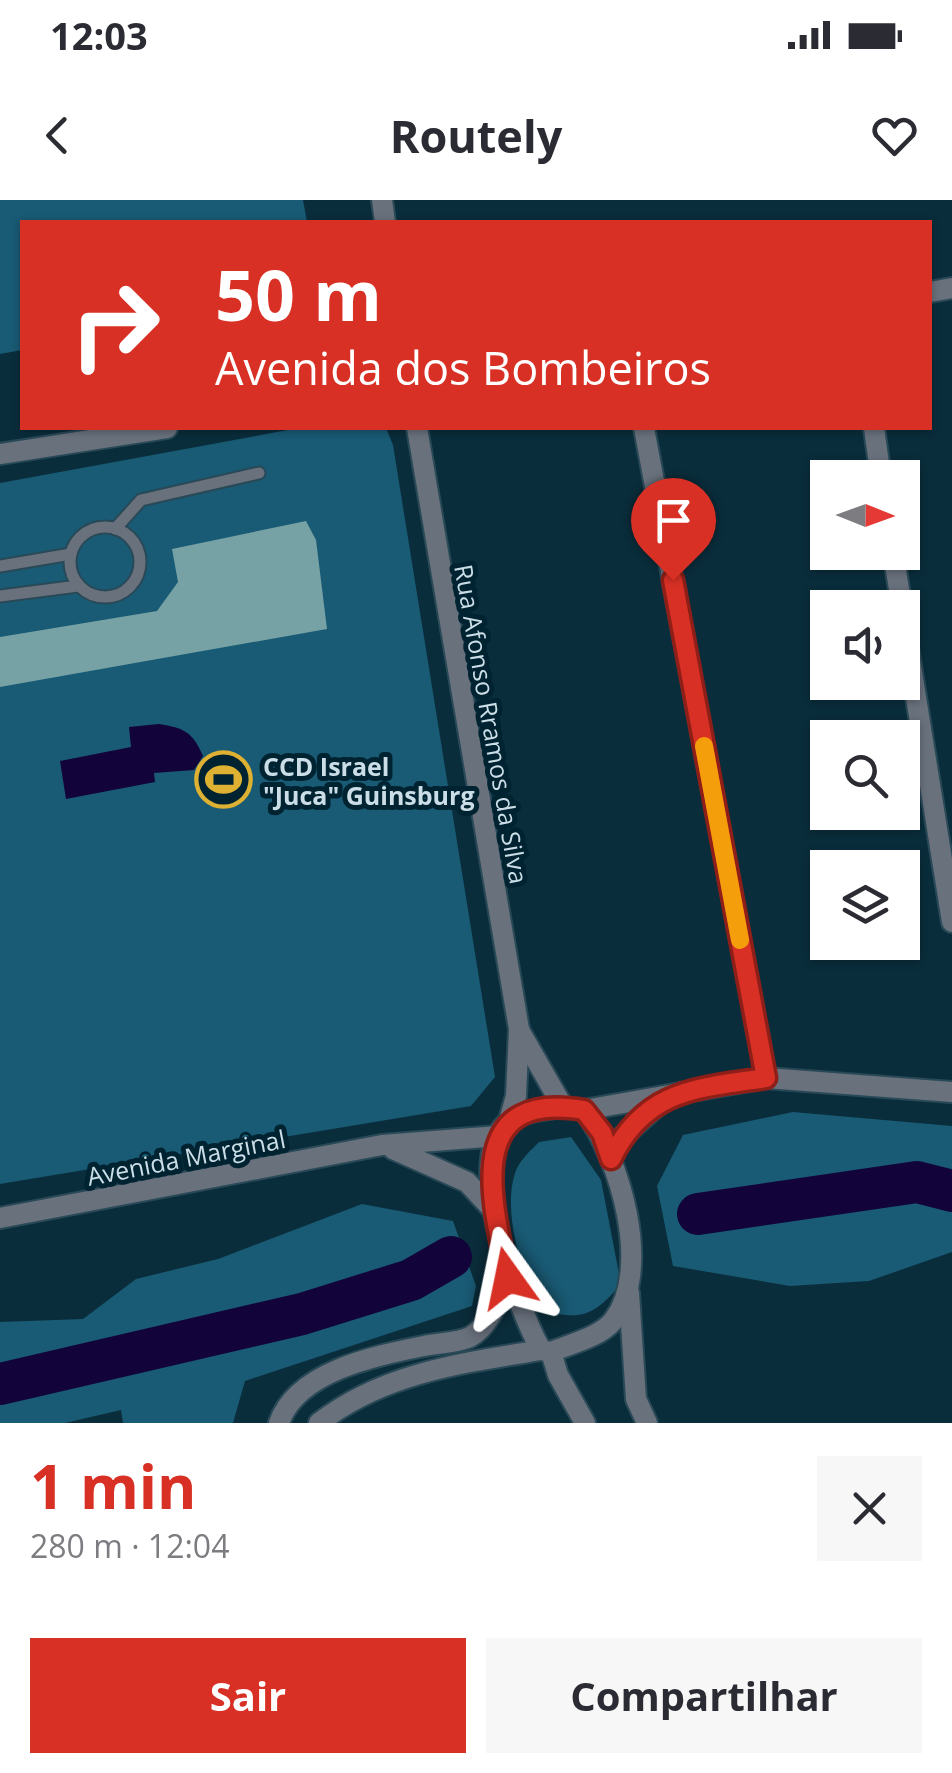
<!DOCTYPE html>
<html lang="pt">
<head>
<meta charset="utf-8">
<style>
  :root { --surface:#fff; --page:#f7f7f7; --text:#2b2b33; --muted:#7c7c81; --accent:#d93025 }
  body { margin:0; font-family:"Open Sans",sans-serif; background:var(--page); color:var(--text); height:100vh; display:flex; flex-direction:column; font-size:38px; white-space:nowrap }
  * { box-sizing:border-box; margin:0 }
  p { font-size:32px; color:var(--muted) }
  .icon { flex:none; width:55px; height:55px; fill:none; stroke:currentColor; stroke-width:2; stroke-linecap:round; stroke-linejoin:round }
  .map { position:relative; height:1223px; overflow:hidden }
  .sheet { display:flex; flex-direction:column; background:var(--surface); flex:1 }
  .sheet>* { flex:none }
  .top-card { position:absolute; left:20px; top:20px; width:912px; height:210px; border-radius:0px; box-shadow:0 2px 8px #0004; background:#d93025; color:#fff; overflow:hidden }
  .needle { width:65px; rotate:91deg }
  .tools { position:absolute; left:810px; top:260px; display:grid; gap:20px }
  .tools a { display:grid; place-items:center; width:110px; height:110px; border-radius:0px; background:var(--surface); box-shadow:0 2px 8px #0004; font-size:50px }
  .pin { position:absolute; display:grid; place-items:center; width:85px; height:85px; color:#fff; margin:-102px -42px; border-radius:50% 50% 50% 0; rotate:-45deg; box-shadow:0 0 10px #0007 }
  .pin .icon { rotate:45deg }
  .me { position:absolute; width:110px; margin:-55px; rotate:348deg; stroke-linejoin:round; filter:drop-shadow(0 0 8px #0008) }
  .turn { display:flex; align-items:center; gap:35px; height:210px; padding:0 30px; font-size:45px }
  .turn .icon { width:130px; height:130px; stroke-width:2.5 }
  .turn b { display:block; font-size:70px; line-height:85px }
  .round { display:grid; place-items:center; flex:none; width:105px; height:105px; border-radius:0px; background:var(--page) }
  .overview { display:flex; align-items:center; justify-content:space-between; height:170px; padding:0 30px }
  h1 { font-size:60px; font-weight:700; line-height:75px; color:var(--accent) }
  .action { display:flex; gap:20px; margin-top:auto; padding:20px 30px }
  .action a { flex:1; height:115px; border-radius:0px; background:var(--accent); color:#fff; font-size:40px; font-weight:700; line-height:115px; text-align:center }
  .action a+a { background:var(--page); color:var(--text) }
  .status { display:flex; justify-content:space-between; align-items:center; height:70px; padding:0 50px; background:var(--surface); direction:ltr }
  .status svg { height:28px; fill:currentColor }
  header { display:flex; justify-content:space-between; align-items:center; height:130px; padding:0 30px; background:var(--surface); font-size:45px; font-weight:700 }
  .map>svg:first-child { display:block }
  .green { fill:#195a74 }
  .water { fill:#12043a }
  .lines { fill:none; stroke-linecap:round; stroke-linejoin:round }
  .river { stroke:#12043a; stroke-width:42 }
  .building { fill:#76a2a5 }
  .service-casing { stroke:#294957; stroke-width:15 }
  .minor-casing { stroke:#294957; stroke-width:24 }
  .tertiary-casing { stroke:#294957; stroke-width:24 }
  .service { stroke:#69717d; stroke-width:11 }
  .minor { stroke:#69717d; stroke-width:20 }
  .tertiary { stroke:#69717d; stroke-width:20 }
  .route-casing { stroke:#8d1f18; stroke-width:25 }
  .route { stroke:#d93025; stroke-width:18 }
  .slow { stroke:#f59e0b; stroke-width:18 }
  .labels { text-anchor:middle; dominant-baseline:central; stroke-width:10; stroke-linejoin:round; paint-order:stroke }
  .street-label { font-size:25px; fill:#cbdee7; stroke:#002331 }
  .poi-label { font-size:25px; font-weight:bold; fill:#cbdee7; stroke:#002331; text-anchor:start }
</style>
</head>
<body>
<div class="status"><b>12:03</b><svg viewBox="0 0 49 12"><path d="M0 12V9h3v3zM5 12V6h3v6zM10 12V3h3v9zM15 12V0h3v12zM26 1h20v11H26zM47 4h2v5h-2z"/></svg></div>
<header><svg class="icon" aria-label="back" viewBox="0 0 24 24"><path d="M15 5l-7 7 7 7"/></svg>Routely<svg class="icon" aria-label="heart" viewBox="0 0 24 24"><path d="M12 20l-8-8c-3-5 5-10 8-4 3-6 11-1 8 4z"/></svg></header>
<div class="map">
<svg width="952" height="1223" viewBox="0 0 952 1223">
  <rect width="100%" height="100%" fill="#0a2d3b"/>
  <g class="green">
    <polygon points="0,0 303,0 307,22 22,22 22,150 0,154"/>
    <polygon points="299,228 386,228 393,245 495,877 471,906 0,984 0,283"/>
    <polygon points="793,912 952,926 952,1052 869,1081 790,1086 673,1066 657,986 683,935"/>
    <path d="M571 937 601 980 621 1084C595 1114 584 1121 545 1111 522 1080 502 1012 515 973 519 961 530 951 539 942Z"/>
    <polygon points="362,1004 453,1021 476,1086 472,1106 245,1181 233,1223 123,1223 121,1210 65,1223 0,1223 0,1122 83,1119 136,1079 218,1059"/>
  </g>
  <path class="water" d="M159 524C184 528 193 532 203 556L194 570 154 573 155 582 66 599 60 561 131 547 129 527Z"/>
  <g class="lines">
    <g class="river">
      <polyline points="698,1014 917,982 952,991"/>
      <polyline points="0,1184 302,1114 411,1080 451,1057"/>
    </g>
  </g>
  <polygon class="building" points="306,321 316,340 327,429 0,487 0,437 157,411 178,382 172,349"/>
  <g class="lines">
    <defs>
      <g id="service">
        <circle cx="105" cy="362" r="35"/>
        <polyline points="115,329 141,300 259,273"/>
        <polyline points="0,366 71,354"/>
        <polyline points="0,396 78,386"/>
      </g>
      <g id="minor">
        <polyline points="382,0 385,22"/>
        <polyline points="417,228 519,829 516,896 509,921"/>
        <polyline points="644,228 766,878"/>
        <polyline points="874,228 881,278"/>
        <polyline points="893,352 902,408"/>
        <polyline points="902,410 952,722"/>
        <polyline points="519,830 563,907"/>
        <polyline points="584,910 766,878 952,892"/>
        <polyline points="611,959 621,938 667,897"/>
      </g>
      <g id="tertiary">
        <polyline points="930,92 952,88"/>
        <polyline points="0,254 167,228"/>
        <path d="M563 907 584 910C620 958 653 1070 613 1121 600 1137 570 1144 551 1152L541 1150C518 1109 460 955 510 921 524 911 547 909 563 907Z"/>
        <polyline points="393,949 467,982 493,1010"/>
        <polyline points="0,1018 382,945 498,936"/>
        <polyline points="629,1093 636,1199 647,1223"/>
        <polyline points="551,1152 558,1175 585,1223"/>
        <path d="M279 1223C297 1171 375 1156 424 1146 437 1143 458 1143 470 1137 490 1126 499 1097 508 1079"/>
        <path d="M319 1223C383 1173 462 1163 541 1150"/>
      </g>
    </defs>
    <use href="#service" class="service-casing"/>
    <use href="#minor" class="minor-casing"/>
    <use href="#tertiary" class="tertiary-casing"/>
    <use href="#service" class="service"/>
    <use href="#minor" class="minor"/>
    <use href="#tertiary" class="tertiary"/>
  </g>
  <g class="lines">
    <defs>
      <path id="route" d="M508 1078C492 1003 461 889 584 910L602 933 611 959C645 889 698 888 766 878L673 380"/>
    </defs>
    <use href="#route" class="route-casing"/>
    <use href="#route" class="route"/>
    <polyline class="slow" points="704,546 740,740"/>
  </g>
  <defs>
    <symbol id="stadium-ring" viewBox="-11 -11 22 22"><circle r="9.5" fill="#002331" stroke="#deb133" stroke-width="1.5"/><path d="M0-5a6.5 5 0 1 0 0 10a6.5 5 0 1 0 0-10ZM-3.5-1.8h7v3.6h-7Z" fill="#deb133"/></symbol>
  </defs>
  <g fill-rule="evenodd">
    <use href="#stadium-ring" x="192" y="548" width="63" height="63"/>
  </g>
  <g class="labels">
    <g class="street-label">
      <text transform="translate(492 524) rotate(80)">Rua Afonso Rramos da Silva</text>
      <text transform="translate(186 957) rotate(-11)">Avenida Marginal</text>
    </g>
    <g class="poi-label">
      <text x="263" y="566">CCD Israel<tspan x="263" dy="29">"Juca" Guinsburg</tspan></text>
    </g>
  </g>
</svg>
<div class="tools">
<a><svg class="needle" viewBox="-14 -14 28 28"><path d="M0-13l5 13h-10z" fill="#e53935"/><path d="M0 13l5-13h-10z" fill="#7c7c81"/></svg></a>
<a><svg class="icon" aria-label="sound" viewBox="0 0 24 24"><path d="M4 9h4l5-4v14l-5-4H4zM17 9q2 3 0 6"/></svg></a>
<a><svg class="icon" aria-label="search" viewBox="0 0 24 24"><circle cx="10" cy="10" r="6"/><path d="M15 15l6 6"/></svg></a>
<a><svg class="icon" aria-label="layers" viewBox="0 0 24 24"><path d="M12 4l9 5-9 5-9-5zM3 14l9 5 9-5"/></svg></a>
</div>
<div class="pin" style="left:673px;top:380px;background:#d93025"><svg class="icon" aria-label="arrive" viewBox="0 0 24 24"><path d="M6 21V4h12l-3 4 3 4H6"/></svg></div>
<svg class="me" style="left:508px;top:1078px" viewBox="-20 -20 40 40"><path d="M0-17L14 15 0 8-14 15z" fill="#d93025" stroke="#fff" stroke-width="4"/></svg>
<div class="top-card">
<div class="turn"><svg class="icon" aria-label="right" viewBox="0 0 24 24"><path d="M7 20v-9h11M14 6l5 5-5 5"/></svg><div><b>50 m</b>Avenida dos Bombeiros</div></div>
</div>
</div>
<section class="sheet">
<div class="overview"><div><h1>1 min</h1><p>280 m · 12:04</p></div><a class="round"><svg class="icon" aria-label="close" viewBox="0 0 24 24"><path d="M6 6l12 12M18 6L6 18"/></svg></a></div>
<div class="action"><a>Sair</a><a>Compartilhar</a></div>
</section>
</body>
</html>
